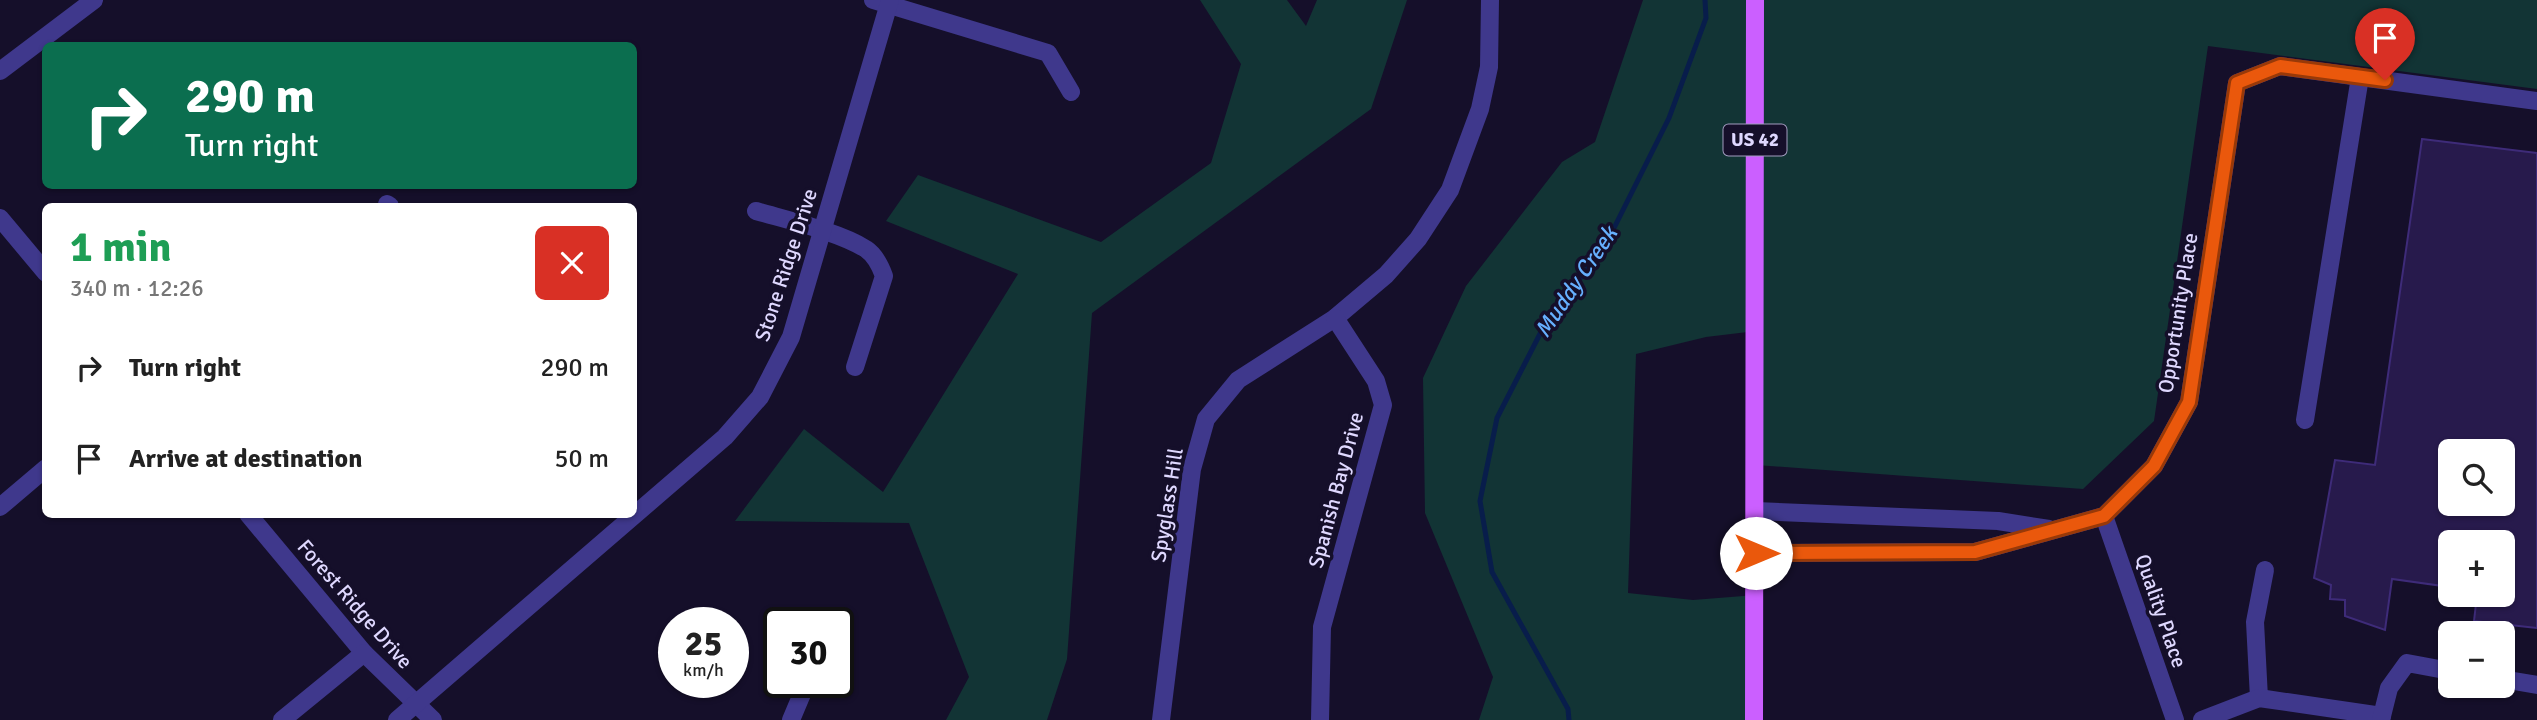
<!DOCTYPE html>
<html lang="en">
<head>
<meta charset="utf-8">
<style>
  :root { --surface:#fff; --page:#f6f6f6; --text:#222; --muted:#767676 }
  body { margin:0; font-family:Signika,sans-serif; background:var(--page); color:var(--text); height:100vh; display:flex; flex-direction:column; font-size:26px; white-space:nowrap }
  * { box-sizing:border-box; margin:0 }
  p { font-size:23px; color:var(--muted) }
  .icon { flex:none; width:38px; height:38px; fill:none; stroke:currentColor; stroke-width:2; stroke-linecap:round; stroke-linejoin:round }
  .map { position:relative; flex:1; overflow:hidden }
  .sheet { position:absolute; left:42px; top:203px; width:595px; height:315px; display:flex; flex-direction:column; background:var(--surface); border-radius:10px; box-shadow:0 2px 5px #0004 }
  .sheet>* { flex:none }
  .banner { position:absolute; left:42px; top:42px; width:595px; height:147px; border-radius:10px; box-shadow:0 2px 5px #0004; background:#0b6e4f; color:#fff; overflow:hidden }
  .buttons { position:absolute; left:2438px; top:439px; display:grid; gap:14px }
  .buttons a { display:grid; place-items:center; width:77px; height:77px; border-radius:10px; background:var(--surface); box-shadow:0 2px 5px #0004; font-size:35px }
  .speed { position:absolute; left:658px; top:607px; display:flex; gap:14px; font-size:35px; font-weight:700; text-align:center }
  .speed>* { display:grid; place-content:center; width:91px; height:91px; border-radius:50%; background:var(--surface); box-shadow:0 2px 5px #0004; line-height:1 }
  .speed small { font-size:18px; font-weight:400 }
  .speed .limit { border:4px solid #111; border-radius:10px; background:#fff; color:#111 }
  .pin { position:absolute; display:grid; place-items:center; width:60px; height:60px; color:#fff; margin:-72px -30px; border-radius:50% 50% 50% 0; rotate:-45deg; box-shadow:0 0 7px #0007 }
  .pin .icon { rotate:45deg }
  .me { position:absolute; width:77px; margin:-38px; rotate:90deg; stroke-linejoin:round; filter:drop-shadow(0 0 5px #0008) }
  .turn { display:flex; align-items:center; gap:24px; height:147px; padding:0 28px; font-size:32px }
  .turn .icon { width:91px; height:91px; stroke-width:2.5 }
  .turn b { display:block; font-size:49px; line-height:60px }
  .round { display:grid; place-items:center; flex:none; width:74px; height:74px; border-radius:10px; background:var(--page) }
  .head { display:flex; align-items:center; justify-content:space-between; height:119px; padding:0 28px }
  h1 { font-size:42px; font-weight:700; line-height:52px; color:#1e9e55 }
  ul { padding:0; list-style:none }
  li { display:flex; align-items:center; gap:21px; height:91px; padding:0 28px }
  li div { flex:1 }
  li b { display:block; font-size:26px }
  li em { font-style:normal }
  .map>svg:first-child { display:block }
  .green { fill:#123435 }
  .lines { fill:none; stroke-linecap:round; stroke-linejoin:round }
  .stream { stroke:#081d4b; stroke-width:5 }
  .building { fill:#271a4c; stroke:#3e2b79; stroke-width:2; fill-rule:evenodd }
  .minor { stroke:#3f388c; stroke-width:18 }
  .major { stroke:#cb5fff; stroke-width:18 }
  .route-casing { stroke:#983908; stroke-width:18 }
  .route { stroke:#ea580c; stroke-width:12 }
  .labels { text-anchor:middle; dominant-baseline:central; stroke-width:7; stroke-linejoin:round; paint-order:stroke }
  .shield { fill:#150f2a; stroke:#a29cbf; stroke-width:2 }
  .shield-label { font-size:19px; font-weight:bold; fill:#dfd8ff }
  .street-label { font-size:21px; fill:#dfd8ff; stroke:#150f2a }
  .water-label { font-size:23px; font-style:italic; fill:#66b0ff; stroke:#150f2a }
</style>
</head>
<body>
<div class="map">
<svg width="2537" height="720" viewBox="0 0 2537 720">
  <rect width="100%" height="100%" fill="#150f2a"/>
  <g class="green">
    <polygon points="1200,0 1287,0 1306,26 1317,0 1407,0 1371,109 1092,313 1067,659 1047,720 946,720 969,677 909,523 735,521 804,429 883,492 1018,274 886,221 918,175 1101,242 1211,163 1241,64"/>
    <polygon points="1643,0 2537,0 2537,89 2208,46 2154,421 2083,489 1756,465 1756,331 1706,337 1636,354 1628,593 1693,600 1756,595 1754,720 1479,720 1493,677 1425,513 1423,378 1466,286 1562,162 1595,142"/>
  </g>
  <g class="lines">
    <polyline class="stream" points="1569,720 1568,709 1492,572 1480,501 1497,418 1544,326 1606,244 1669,118 1706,18 1705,0"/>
  </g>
  <path class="building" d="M2422 139 2537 153V628L2474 621 2477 595H2502V542H2450V587L2392 579 2385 630 2345 616V600L2330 599 2331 585 2314 578 2335 460 2375 465ZM2450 452H2502V504H2450Z"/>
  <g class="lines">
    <g class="minor">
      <polyline points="873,0 1048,53 1071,92"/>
      <polyline points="0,71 94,0"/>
      <polyline points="2360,77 2537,101"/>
      <polyline points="387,204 390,206"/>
      <path d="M756 211C787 220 839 232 866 249 875 255 880 265 884 276L855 367"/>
      <polyline points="0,218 46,273"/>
      <polyline points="0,507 46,468"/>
      <polyline points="1756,511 1998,521 2049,529"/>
      <polyline points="248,514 364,653 433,720"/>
      <polyline points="2104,516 2175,720"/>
      <polyline points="1756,553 1975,552 2104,516 2154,466 2189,402 2237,83 2280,66 2360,77 2305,420"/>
      <polyline points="2502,679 2537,685"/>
      <polyline points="2259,698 2255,622 2265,570"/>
      <polyline points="282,720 364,653"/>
      <polyline points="397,720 725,437 760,397 791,337 890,0"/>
      <polyline points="791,720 807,682"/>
      <polyline points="1161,720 1192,469 1206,419 1238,380 1335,318 1386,275 1418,239 1450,190 1480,109 1489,67 1490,0"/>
      <polyline points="1320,720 1322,627 1383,405 1376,381 1335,318"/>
      <polyline points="2202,720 2259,698 2382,716"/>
      <polyline points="2381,720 2389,688 2407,663 2450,671"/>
    </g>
    <polyline class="major" points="1754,720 1755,0"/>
  </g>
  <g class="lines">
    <defs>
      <polyline id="route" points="1756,553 1975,552 2104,516 2154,466 2189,402 2237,83 2280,66 2385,80"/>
    </defs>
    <use href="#route" class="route-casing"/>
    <use href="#route" class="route"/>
  </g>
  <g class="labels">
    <rect class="shield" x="1723.5" y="124.5" width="63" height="31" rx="5"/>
    <g class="shield-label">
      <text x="1755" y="140">US 42</text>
    </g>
    <g class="street-label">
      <text transform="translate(786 265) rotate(-72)">Stone Ridge Drive</text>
      <text transform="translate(2178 313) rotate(-81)">Opportunity Place</text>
      <text transform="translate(1336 490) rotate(-75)">Spanish Bay Drive</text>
      <text transform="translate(1167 505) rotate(-81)">Spyglass Hill</text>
      <text transform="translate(355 604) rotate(49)">Forest Ridge Drive</text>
      <text transform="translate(2161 611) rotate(71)">Quality Place</text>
    </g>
    <g class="water-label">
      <text transform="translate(1576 282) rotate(-56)">Muddy Creek</text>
    </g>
  </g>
</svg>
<div class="buttons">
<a><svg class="icon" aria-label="search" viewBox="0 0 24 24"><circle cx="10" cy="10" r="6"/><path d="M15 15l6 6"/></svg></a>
<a>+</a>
<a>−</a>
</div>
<div class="speed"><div>25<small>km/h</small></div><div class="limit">30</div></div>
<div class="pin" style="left:2385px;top:80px;background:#d93025"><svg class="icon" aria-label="arrive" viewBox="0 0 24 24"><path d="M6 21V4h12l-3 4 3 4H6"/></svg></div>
<svg class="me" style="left:1756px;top:553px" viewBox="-20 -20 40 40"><circle r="19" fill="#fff"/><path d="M0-13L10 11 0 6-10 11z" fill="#ea580c"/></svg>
<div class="banner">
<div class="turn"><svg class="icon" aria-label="right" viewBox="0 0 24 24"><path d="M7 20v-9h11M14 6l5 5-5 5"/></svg><div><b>290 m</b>Turn right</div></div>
</div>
<section class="sheet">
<div class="head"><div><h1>1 min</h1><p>340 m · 12:26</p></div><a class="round" style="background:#d93025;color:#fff"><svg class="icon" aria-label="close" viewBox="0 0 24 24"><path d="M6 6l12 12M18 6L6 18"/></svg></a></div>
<ul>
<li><svg class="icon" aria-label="right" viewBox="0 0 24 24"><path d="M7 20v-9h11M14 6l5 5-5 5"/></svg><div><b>Turn right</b></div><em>290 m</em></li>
<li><svg class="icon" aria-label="arrive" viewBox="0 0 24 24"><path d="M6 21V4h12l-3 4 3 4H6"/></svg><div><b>Arrive at destination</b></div><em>50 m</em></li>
</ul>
</section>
</div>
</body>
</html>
